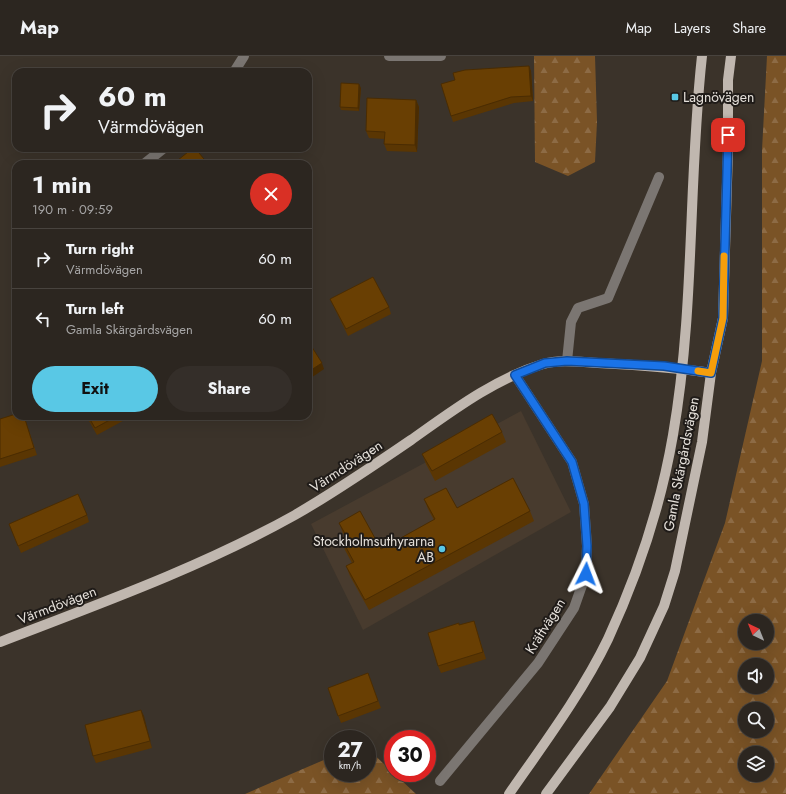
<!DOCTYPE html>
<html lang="en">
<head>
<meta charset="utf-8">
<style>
  :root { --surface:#2c2620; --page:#342e29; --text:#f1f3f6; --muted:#a6a5a5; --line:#48433e; --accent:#59c8e5 }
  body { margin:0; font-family:Jost,sans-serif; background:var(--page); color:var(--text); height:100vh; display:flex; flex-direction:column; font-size:15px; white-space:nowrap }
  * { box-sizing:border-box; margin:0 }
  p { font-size:13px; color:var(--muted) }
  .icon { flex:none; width:22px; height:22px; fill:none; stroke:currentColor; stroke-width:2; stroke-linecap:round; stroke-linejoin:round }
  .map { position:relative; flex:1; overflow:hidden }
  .sheet { position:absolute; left:12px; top:104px; width:300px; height:260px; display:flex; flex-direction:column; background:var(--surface); border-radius:12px; box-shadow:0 4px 16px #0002,0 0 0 1px var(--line) }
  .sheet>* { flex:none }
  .banner { position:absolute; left:12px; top:12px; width:300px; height:84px; border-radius:12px; box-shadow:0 4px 16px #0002,0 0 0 1px var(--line); background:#2c2620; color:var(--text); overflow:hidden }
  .needle { width:26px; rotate:317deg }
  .buttons { position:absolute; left:738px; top:558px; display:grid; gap:8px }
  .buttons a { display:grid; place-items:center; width:36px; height:36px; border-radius:50%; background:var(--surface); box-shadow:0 4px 16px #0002,0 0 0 1px var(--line); font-size:20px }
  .speed { position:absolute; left:324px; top:674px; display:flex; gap:8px; font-size:20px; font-weight:700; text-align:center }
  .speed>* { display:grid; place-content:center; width:52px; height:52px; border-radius:50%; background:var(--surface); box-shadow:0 4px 16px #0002,0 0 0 1px var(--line); line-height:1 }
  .speed small { font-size:10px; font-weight:400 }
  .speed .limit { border:6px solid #d22; background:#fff; color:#111 }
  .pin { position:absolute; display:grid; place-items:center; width:34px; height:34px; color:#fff; margin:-17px; border-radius:8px; box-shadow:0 2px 6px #0006 }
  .me { position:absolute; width:44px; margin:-22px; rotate:3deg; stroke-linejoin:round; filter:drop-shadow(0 0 3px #0008) }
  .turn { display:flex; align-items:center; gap:14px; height:84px; padding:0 20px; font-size:18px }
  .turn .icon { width:52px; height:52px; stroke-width:2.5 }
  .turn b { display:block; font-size:28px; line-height:34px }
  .round { display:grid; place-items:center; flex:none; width:42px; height:42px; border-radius:21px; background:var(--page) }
  .overview { display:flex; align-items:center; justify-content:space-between; height:68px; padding:0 20px }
  h1 { font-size:24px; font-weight:700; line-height:30px }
  .primary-button { display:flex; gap:8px; margin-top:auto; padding:8px 20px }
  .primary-button a { flex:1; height:46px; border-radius:24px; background:var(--accent); color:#111; font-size:16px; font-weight:700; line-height:46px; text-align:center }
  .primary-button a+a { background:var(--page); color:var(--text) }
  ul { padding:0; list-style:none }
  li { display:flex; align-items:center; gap:12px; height:60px; padding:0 20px; border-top:1px solid var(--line) }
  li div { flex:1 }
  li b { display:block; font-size:15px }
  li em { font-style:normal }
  header { display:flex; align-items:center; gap:24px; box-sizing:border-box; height:56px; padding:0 20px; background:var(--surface); border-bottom:1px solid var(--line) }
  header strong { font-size:19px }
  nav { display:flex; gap:22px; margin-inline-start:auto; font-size:14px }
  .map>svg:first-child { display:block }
  .built { fill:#483b2e }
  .forest { fill:url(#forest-firs); fill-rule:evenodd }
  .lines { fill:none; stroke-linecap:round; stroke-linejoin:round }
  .minor { stroke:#7b7672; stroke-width:10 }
  .major { stroke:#c0b7af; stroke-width:10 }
  .wall { fill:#5a3603 }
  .shaded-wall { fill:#4a2c02 }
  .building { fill:#693f03; stroke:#4a2c02 }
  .route-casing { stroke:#114b97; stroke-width:10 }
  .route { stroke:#1a73e8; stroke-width:7 }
  .slow { stroke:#f59e0b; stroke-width:7 }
  .poi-dot { fill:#59c8e5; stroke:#1f1b18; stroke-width:1.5 }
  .labels { text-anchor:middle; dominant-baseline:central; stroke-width:4; stroke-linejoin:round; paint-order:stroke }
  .poi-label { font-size:14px; fill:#e5e0da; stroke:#1f1b18; text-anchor:start }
  .street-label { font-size:14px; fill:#e5e0da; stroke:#1f1b18 }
</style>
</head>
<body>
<header>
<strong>Map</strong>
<nav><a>Map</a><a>Layers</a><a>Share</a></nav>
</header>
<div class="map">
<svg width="786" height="738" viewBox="0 0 786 738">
  <defs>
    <pattern id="forest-firs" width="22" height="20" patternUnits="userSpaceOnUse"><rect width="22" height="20" fill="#7a5326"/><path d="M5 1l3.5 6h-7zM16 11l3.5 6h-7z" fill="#8d6b45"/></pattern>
  </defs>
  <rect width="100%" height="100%" fill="#3b332a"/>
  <polygon class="built" points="521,355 571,456 363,574 311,468"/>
  <g class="forest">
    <polygon points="534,0 595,0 597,66 595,106 568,120 535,106"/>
    <path d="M767 0H786V738H589L667 625 725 467 762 305V94ZM745 565H767V587H745ZM745 609H767V631H745ZM745 653H767V675H745ZM745 697H767V719H745Z"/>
    <polygon points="367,692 416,738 245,738 333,700 333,717 367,717"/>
  </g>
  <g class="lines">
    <g class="minor">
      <polyline points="389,0 441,0"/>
      <polyline points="234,16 244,0"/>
      <polyline points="144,108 164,92"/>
      <polyline points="567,305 571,266 578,252 608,242 659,121"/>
      <polyline points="440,725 538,607 574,552 586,518 587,490 584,448 572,406 515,319"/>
    </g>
    <g class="major">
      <path d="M0 586C99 548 202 511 295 459 335 436 373 410 411 384 452 355 494 323 543 308 560 303 580 306 598 307 636 309 673 311 711 317"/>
      <path d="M509 738C543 689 582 637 608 583 638 518 661 449 673 379 695 253 688 126 702 0"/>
      <polyline points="546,738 610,651 640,602 664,550 675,515 702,386 711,317 723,262 728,93 728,24 731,0"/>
    </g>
  </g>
  <g class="wall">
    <polygon points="529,10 531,15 533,45 514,47 453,66 451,60"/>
    <polygon points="361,32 359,55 341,54 340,51"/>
    <polygon points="416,44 419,51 417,96 387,95 384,88 384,83 369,82 366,75"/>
    <polygon points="330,243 389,251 391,258 348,280 333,249"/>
    <polygon points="24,360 37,399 0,411 0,363"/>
    <polygon points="86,360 132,360 97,379"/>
    <polygon points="502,376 506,386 435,425 426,408 422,398"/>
    <polygon points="424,443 457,452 530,455 534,465 369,554 350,520 346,510 352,507 345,494 342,484 346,482 343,477 339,467 381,493 434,464 428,453"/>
    <polygon points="87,459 89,466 21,497 9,468"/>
    <polygon points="474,565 486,603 441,617 438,610 459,569"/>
    <polygon points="368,617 381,652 341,667 328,632"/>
    <polygon points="141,654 152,692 96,707 93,700"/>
  </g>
  <g class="shaded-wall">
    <polygon points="529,10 531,15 533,45 531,40"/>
    <polygon points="359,28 361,32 359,55 358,52"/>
    <polygon points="416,44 419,51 417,96 415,89"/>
    <polygon points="322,307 324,313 308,324 308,316"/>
    <polygon points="238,360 244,360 239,363"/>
    <polygon points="141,654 144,660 152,692 150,685"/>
  </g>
  <g class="building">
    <polygon points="529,10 531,40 511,41 451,60 441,28 455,24 453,17 465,14"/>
    <polygon points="341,27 359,28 358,52 340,51"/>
    <polygon points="367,42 416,44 415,89 384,88 385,76 366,75"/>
    <polygon points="193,92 195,92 208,108 173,108"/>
    <polygon points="16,155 16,162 14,156"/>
    <polygon points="16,168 16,176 14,169"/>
    <polygon points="373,221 389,251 346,273 330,243"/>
    <polygon points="310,288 322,307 308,316 308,290"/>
    <polygon points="16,358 16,360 24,360 34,392 0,403 0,363"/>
    <polygon points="492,358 502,376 432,415 422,398"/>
    <polygon points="88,360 117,360 95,372"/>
    <polygon points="513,422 530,455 365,544 346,510 354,506 342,484 347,481 339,467 360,455 381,493 435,463 424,443 446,432 457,452"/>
    <polygon points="78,438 87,459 18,490 9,468"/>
    <polygon points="474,565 483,596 438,610 428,577 459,567 459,569"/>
    <polygon points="368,617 378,645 338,660 328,632"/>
    <polygon points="141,654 150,685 93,700 85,669"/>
  </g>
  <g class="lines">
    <defs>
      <polyline id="route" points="586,518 587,490 584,448 572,406 515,319 545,307 567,305 664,310 711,317 723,262 728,79"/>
    </defs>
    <use href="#route" class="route-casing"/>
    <use href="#route" class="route"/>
    <polyline class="slow" points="698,315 711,317 723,262 724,200"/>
  </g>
  <g class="poi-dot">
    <rect x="671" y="37" width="8" height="8" rx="2"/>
    <circle cx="442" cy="493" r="4"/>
  </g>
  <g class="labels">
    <g class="poi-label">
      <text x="683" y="41">Lagnövägen</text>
      <text x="434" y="485" text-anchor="end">Stockholmsuthyrarna<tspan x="434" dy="16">AB</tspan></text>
    </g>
    <g class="street-label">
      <text transform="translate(681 408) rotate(-79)">Gamla Skärgårdsvägen</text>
      <text transform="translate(346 410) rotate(-33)">Värmdövägen</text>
      <text transform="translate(57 549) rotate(-21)">Värmdövägen</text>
      <text transform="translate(545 570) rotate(-58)">Kräftvägen</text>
    </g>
  </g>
</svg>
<div class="buttons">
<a><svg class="needle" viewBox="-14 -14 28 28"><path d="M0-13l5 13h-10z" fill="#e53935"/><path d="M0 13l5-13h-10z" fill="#a6a5a5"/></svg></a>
<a><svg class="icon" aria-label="sound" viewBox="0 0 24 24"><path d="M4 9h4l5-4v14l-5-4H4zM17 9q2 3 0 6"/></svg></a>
<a><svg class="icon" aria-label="search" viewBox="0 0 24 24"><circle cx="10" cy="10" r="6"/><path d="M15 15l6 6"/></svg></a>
<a><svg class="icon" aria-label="layers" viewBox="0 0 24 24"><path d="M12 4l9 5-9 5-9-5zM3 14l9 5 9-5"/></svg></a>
</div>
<div class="speed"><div>27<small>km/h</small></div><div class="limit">30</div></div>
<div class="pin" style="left:728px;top:79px;background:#d93025"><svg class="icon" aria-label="arrive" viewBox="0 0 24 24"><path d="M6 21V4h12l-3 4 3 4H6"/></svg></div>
<svg class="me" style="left:586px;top:518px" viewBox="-20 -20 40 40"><path d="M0-17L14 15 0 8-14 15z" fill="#1a73e8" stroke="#fff" stroke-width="4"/></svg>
<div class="banner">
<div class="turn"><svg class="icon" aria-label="right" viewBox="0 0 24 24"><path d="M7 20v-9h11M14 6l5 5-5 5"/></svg><div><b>60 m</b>Värmdövägen</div></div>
</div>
<section class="sheet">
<div class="overview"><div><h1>1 min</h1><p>190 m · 09:59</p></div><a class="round" style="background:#d93025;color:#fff"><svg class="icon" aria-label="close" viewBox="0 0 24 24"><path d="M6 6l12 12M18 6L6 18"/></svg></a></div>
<ul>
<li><svg class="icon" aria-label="right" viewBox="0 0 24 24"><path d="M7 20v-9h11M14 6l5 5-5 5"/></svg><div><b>Turn right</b><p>Värmdövägen</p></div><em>60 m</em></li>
<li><svg class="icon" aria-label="left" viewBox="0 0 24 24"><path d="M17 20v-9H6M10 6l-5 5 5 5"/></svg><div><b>Turn left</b><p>Gamla Skärgårdsvägen</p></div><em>60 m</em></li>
</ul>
<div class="primary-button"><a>Exit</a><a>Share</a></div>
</section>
</div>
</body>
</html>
